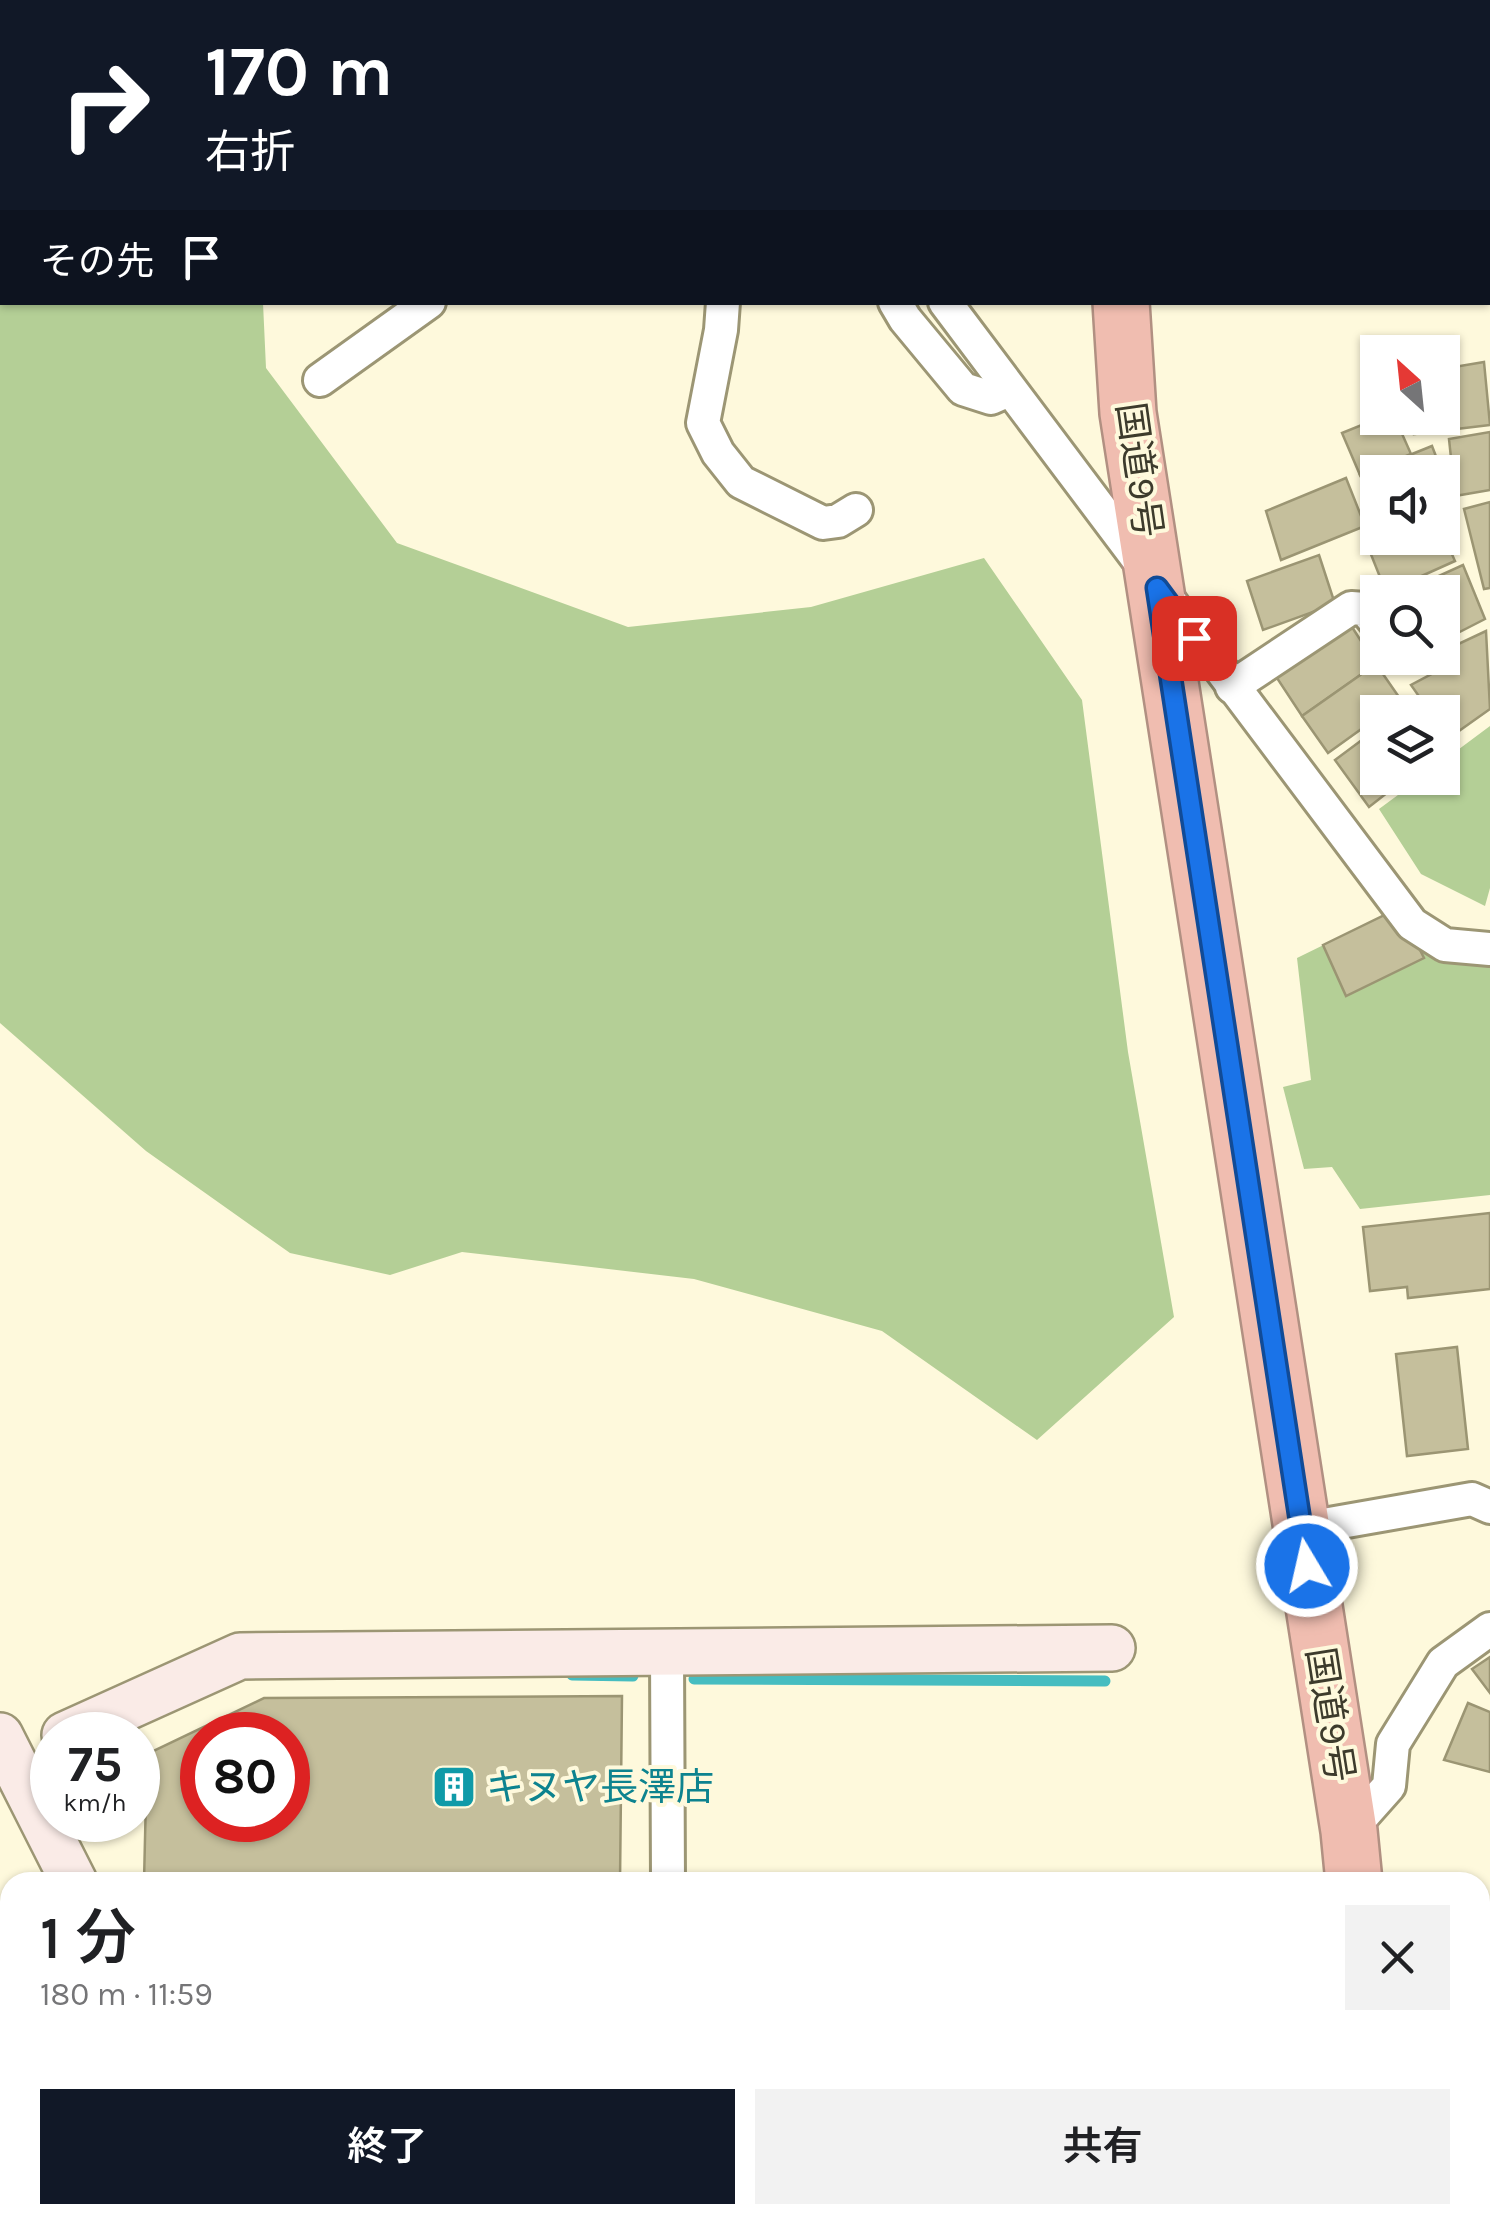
<!DOCTYPE html>
<html lang="ja">
<head>
<meta charset="utf-8">
<style>
  :root { --surface:#fff; --page:#f2f2f2; --text:#202124; --muted:#757577; --accent:#111827 }
  body { margin:0; font-family:Karla,"Noto Sans JP",sans-serif; background:var(--page); color:var(--text); height:100vh; display:flex; flex-direction:column; font-size:38px; white-space:nowrap }
  * { box-sizing:border-box; margin:0 }
  p { font-size:32px; color:var(--muted) }
  .icon { flex:none; width:55px; height:55px; fill:none; stroke:currentColor; stroke-width:2; stroke-linecap:round; stroke-linejoin:round }
  .map { position:relative; flex:1; overflow:hidden }
  .side { position:absolute; left:0px; top:1872px; width:1490px; height:352px; display:flex; flex-direction:column; background:var(--surface); border-radius:30px 30px 0 0; box-shadow:0 2px 8px #0004 }
  .side>* { flex:none }
  .hud { position:absolute; left:0px; top:0px; width:1490px; height:305px; box-shadow:0 2px 8px #0004; background:#111827; color:#fff; overflow:hidden }
  .needle { width:65px; rotate:333deg }
  .fabs { position:absolute; left:1360px; top:335px; display:grid; gap:20px }
  .fabs a { display:grid; place-items:center; width:100px; height:100px; border-radius:0px; background:var(--surface); box-shadow:0 2px 8px #0004; font-size:50px }
  .speed { position:absolute; left:30px; top:1712px; display:flex; gap:20px; font-size:50px; font-weight:700; text-align:center }
  .speed>* { display:grid; place-content:center; width:130px; height:130px; border-radius:50%; background:var(--surface); box-shadow:0 2px 8px #0004; line-height:1 }
  .speed small { font-size:25px; font-weight:400 }
  .speed .limit { border:15px solid #d22; background:#fff; color:#111 }
  .pin { position:absolute; display:grid; place-items:center; width:85px; height:85px; color:#fff; margin:-42px; border-radius:20px; box-shadow:0 5px 15px #0006 }
  .me { position:absolute; width:110px; margin:-55px; rotate:351deg; stroke-linejoin:round; filter:drop-shadow(0 0 8px #0008) }
  .turn { display:flex; align-items:center; gap:35px; height:210px; padding:0 40px; font-size:45px }
  .turn .icon { width:130px; height:130px; stroke-width:2.5 }
  .turn b { display:block; font-size:70px; line-height:85px }
  .then { display:flex; align-items:center; height:95px; padding:0 40px; background:#0003; gap:20px; font-size:38px }
  .round { display:grid; place-items:center; flex:none; width:105px; height:105px; border-radius:0px; background:var(--page) }
  .headline { display:flex; align-items:center; justify-content:space-between; height:170px; padding:0 40px }
  h1 { font-size:60px; font-weight:600; line-height:75px }
  .action { display:flex; gap:20px; margin-top:auto; padding:20px 40px }
  .action a { flex:1; height:115px; border-radius:0px; background:var(--accent); color:#fff; font-size:40px; font-weight:600; line-height:115px; text-align:center }
  .action a+a { background:var(--page); color:var(--text) }
  .map>svg:first-child { display:block }
  .green { fill:#b4cf96 }
  .lines { fill:none; stroke-linecap:round; stroke-linejoin:round }
  .stream { stroke:#46bdc0; stroke-width:11 }
  .building { fill:#c5bf9c; stroke:#9b9573; stroke-width:2.5; fill-rule:evenodd }
  .lane-casing { stroke:#9c9674; stroke-width:20 }
  .street-casing { stroke:#9c9674; stroke-width:38 }
  .secondary-casing { stroke:#9c9674; stroke-width:50 }
  .highway-casing { stroke:#b19082; stroke-width:60 }
  .lane { stroke:#fff; stroke-width:15 }
  .street { stroke:#fff; stroke-width:32 }
  .secondary { stroke:#faebe7; stroke-width:45 }
  .highway { stroke:#f0bdb0; stroke-width:55 }
  .route-casing { stroke:#114b97; stroke-width:25 }
  .route { stroke:#1a73e8; stroke-width:18 }
  .labels { text-anchor:middle; dominant-baseline:central; stroke-width:8; stroke-linejoin:round; paint-order:stroke }
  .street-label { font-size:38px; fill:#3d3b2c; stroke:#fef9dc }
  .culture-label { font-size:38px; fill:#0d838f; stroke:#fef9dc; text-anchor:start }
</style>
</head>
<body>
<div class="map">
<svg width="1490" height="2224" viewBox="0 0 1490 2224">
  <rect width="100%" height="100%" fill="#fef9dc"/>
  <g class="green">
    <polygon points="0,0 503,0 2,2 2,302 263,303 266,368 397,543 628,627 811,607 984,558 1082,700 1128,1052 1174,1317 1037,1440 882,1331 694,1279 462,1252 390,1275 290,1253 146,1151 0,1023"/>
    <polygon points="1194,0 1490,0 1490,252 1488,254 1488,2 1194,2"/>
    <polygon points="1490,726 1490,888 1485,906 1421,874 1379,809 1421,778 1442,778 1443,761"/>
    <polygon points="1399,908 1490,951 1490,1195 1360,1209 1332,1167 1304,1169 1283,1087 1311,1080 1297,958"/>
  </g>
  <g class="lines">
    <g class="stream">
      <polyline points="572,1675 633,1676"/>
      <polyline points="694,1679 1105,1681"/>
    </g>
  </g>
  <g class="building">
    <polygon points="1484,362 1490,425 1414,434 1413,418 1442,418 1442,369"/>
    <polygon points="1379,418 1395,418 1411,454 1360,475 1342,433"/>
    <polygon points="1490,432 1490,490 1455,496 1449,439"/>
    <polygon points="1432,446 1442,472 1378,472 1378,515 1360,475"/>
    <polygon points="1346,478 1365,526 1281,560 1266,511"/>
    <polygon points="1490,502 1490,588 1484,589 1464,509"/>
    <polygon points="1378,531 1378,538 1442,538 1442,532 1455,561 1386,592 1364,537"/>
    <polygon points="1319,555 1335,604 1263,630 1247,581"/>
    <polygon points="1463,565 1485,619 1442,641 1442,592 1414,592 1412,588"/>
    <polygon points="1350,624 1376,664 1302,716 1273,672"/>
    <polygon points="1486,631 1490,709 1449,738 1442,730 1442,712 1430,712 1411,685 1456,661 1452,647"/>
    <polygon points="1376,664 1401,700 1384,712 1378,712 1378,717 1328,753 1302,716"/>
    <polygon points="1378,728 1378,778 1406,778 1369,807 1335,760"/>
    <polygon points="1399,908 1424,958 1346,996 1323,945"/>
    <polygon points="1490,1213 1490,1289 1408,1298 1407,1287 1370,1291 1363,1227"/>
    <polygon points="1457,1347 1468,1449 1407,1456 1396,1354"/>
    <polygon points="1490,1657 1490,1693 1472,1669"/>
    <path d="M622 1696 620 1882H144L147 1754 264 1698ZM202 1735H288V1820H202Z"/>
    <polygon points="1468,1703 1490,1712 1490,1772 1444,1760"/>
    <polygon points="10,1993 10,2039 0,2018 0,1999"/>
    <polygon points="136,2215 239,2215 244,2224 141,2224"/>
  </g>
  <g class="lines">
    <defs>
      <polyline id="lane" points="543,2215 543,2224"/>
      <g id="street">
        <polyline points="622,0 623,2"/>
        <polyline points="1075,2 1076,0"/>
        <polyline points="723,302 721,330 703,423 718,453 741,482 823,523 838,521 856,510"/>
        <polyline points="895,302 905,319 963,389 991,398 1009,390"/>
        <polyline points="945,302 1412,924 1445,945 1490,949"/>
        <polyline points="320,380 429,302"/>
        <polyline points="1232,687 1351,608 1365,609 1378,625"/>
        <polyline points="1301,1529 1472,1499 1490,1507"/>
        <polyline points="667,1652 668,1882"/>
        <polyline points="1349,1831 1389,1786 1393,1744 1443,1663 1490,1629"/>
        <polyline points="0,2136 10,2156"/>
        <polyline points="1480,2166 1490,2193"/>
        <polyline points="39,2215 44,2224"/>
        <polyline points="669,2224 669,2215"/>
      </g>
      <g id="secondary">
        <polyline points="65,1735 240,1656 1112,1648"/>
        <polyline points="0,1736 74,1882"/>
      </g>
      <g id="highway">
        <polyline points="1155,2 1155,0"/>
        <polyline points="1121,302 1128,413 1349,1831 1354,1882"/>
        <polyline points="1399,2215 1400,2224"/>
      </g>
    </defs>
    <use href="#lane" class="lane-casing"/>
    <use href="#street" class="street-casing"/>
    <use href="#secondary" class="secondary-casing"/>
    <use href="#highway" class="highway-casing"/>
    <use href="#lane" class="lane"/>
    <use href="#street" class="street"/>
    <use href="#secondary" class="secondary"/>
    <use href="#highway" class="highway"/>
  </g>
  <g class="lines">
    <defs>
      <polyline id="route" points="1194,638 1157,588 1307,1566"/>
    </defs>
    <use href="#route" class="route-casing"/>
    <use href="#route" class="route"/>
  </g>
  <defs>
    <symbol id="building-square" viewBox="-11 -11 22 22"><rect x="-9" y="-9" width="18" height="18" rx="4" fill="#0f9aa8" stroke="#fef9dc"/><path d="M-4-6H4V6H1V3H-1V6H-4ZM-2.5-4.3h1.7v1.8h-1.7ZM.8-4.3h1.7v1.8H.8ZM-2.5-1h1.7V.8h-1.7ZM.8-1h1.7V.8H.8Z" fill="#fff"/></symbol>
  </defs>
  <g fill-rule="evenodd">
    <use href="#building-square" x="429" y="1762" width="50" height="50"/>
  </g>
  <g class="labels">
    <g class="street-label">
      <text transform="translate(1139 470) rotate(82)">国道9号</text>
      <text transform="translate(1330 1715) rotate(81)">国道9号</text>
    </g>
    <g class="culture-label">
      <text x="486" y="1787">キヌヤ長澤店</text>
    </g>
  </g>
</svg>
<div class="fabs">
<a><svg class="needle" viewBox="-14 -14 28 28"><path d="M0-13l5 13h-10z" fill="#e53935"/><path d="M0 13l5-13h-10z" fill="#757577"/></svg></a>
<a><svg class="icon" aria-label="sound" viewBox="0 0 24 24"><path d="M4 9h4l5-4v14l-5-4H4zM17 9q2 3 0 6"/></svg></a>
<a><svg class="icon" aria-label="search" viewBox="0 0 24 24"><circle cx="10" cy="10" r="6"/><path d="M15 15l6 6"/></svg></a>
<a><svg class="icon" aria-label="layers" viewBox="0 0 24 24"><path d="M12 4l9 5-9 5-9-5zM3 14l9 5 9-5"/></svg></a>
</div>
<div class="speed"><div>75<small>km/h</small></div><div class="limit">80</div></div>
<div class="pin" style="left:1194px;top:638px;background:#d93025"><svg class="icon" aria-label="arrive" viewBox="0 0 24 24"><path d="M6 21V4h12l-3 4 3 4H6"/></svg></div>
<svg class="me" style="left:1307px;top:1566px" viewBox="-20 -20 40 40"><circle r="17" fill="#1a73e8" stroke="#fff" stroke-width="3"/><path d="M0-11L8 9 0 5-8 9z" fill="#fff"/></svg>
<div class="hud">
<div class="turn"><svg class="icon" aria-label="right" viewBox="0 0 24 24"><path d="M7 20v-9h11M14 6l5 5-5 5"/></svg><div><b>170 m</b>右折</div></div>
<div class="then">その先<svg class="icon" aria-label="arrive" viewBox="0 0 24 24"><path d="M6 21V4h12l-3 4 3 4H6"/></svg></div>
</div>
<section class="side">
<div class="headline"><div><h1>1 分</h1><p>180 m · 11:59</p></div><a class="round"><svg class="icon" aria-label="close" viewBox="0 0 24 24"><path d="M6 6l12 12M18 6L6 18"/></svg></a></div>
<div class="action"><a>終了</a><a>共有</a></div>
</section>
</div>
</body>
</html>
